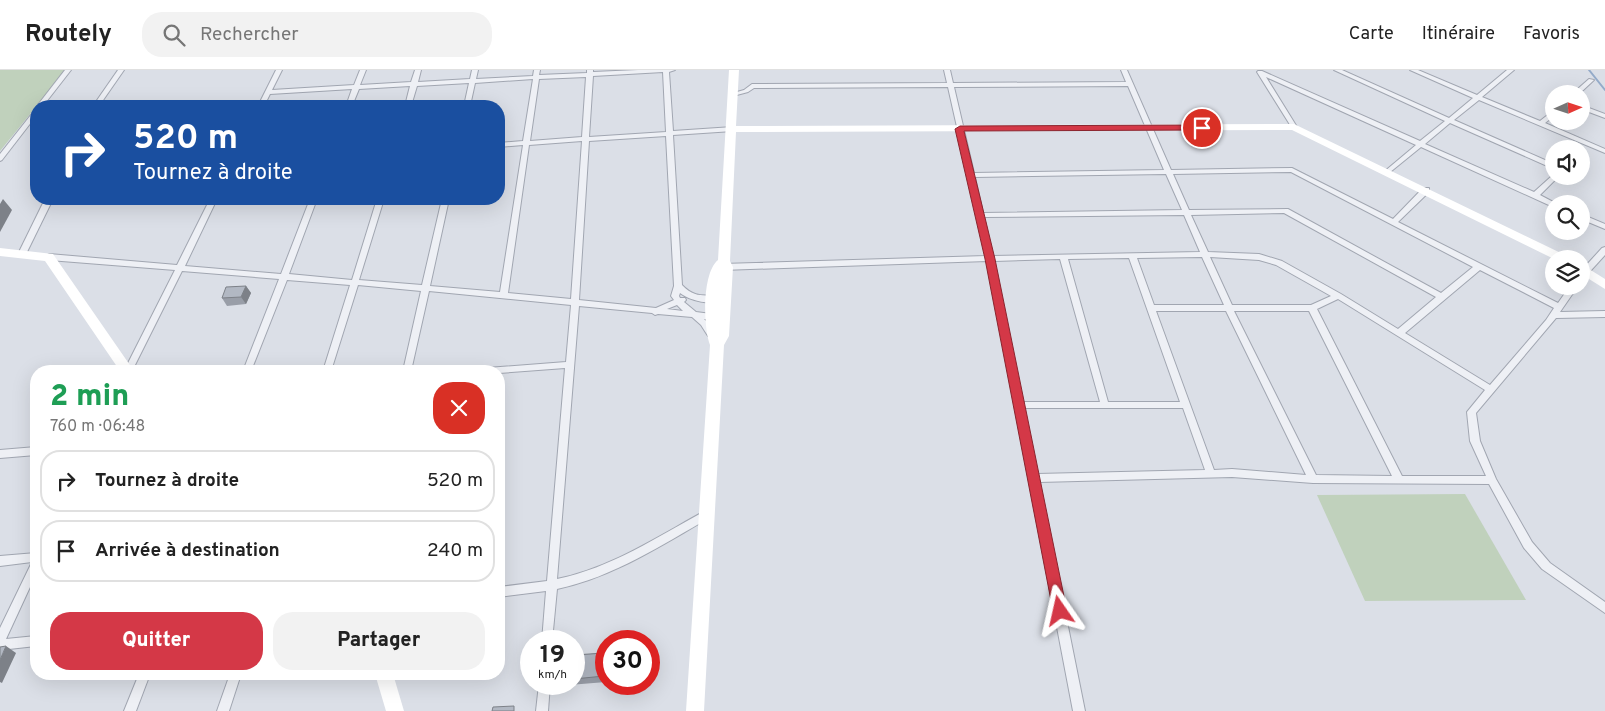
<!DOCTYPE html>
<html lang="fr">
<head>
<meta charset="utf-8">
<style>
  :root { --surface:#fff; --page:#f2f2f2; --text:#222; --muted:#767676; --line:#e0e0e0; --accent:#d43847 }
  body { margin:0; font-family:Overpass,sans-serif; background:var(--page); color:var(--text); height:100vh; display:flex; flex-direction:column; font-size:19px; white-space:nowrap }
  * { box-sizing:border-box; margin:0 }
  p { font-size:16px; color:var(--muted) }
  .icon { flex:none; width:28px; height:28px; fill:none; stroke:currentColor; stroke-width:2; stroke-linecap:round; stroke-linejoin:round }
  .map { position:relative; flex:1; overflow:hidden }
  .sheet { position:absolute; left:30px; top:295px; width:475px; height:315px; display:flex; flex-direction:column; background:var(--surface); border-radius:20px; box-shadow:0 5px 20px #0002 }
  .sheet>* { flex:none }
  .top-card { position:absolute; left:30px; top:30px; width:475px; height:105px; border-radius:20px; box-shadow:0 5px 20px #0002; background:#1a4fa0; color:#fff; overflow:hidden }
  .needle { width:32px; rotate:87deg }
  .fabs { position:absolute; left:1545px; top:15px; display:grid; gap:10px }
  .fabs a { display:grid; place-items:center; width:45px; height:45px; border-radius:50%; background:var(--surface); box-shadow:0 5px 20px #0002; font-size:25px }
  .speed { position:absolute; left:520px; top:560px; display:flex; gap:10px; font-size:25px; font-weight:700; text-align:center }
  .speed>* { display:grid; place-content:center; width:65px; height:65px; border-radius:50%; background:var(--surface); box-shadow:0 5px 20px #0002; line-height:1 }
  .speed small { font-size:12px; font-weight:400 }
  .speed .limit { border:8px solid #d22; background:#fff; color:#111 }
  .pin { position:absolute; display:grid; place-items:center; width:42px; height:42px; color:#fff; margin:-21px; border:2px solid #fff; border-radius:50%; box-shadow:0 1px 5px #0007 }
  .me { position:absolute; width:55px; margin:-28px; rotate:349deg; stroke-linejoin:round; filter:drop-shadow(0 0 4px #0008) }
  .turn { display:flex; align-items:center; gap:18px; height:105px; padding:0 20px; font-size:22px }
  .turn .icon { width:65px; height:65px; stroke-width:2.5 }
  .turn b { display:block; font-size:35px; line-height:42px }
  .round { display:grid; place-items:center; flex:none; width:52px; height:52px; border-radius:20px; background:var(--page) }
  .summary { display:flex; align-items:center; justify-content:space-between; height:85px; padding:0 20px }
  h1 { font-size:30px; font-weight:800; line-height:38px; color:#1e9e55 }
  .primary-button { display:flex; gap:10px; margin-top:auto; padding:10px 20px }
  .primary-button a { flex:1; height:58px; border-radius:20px; background:var(--accent); color:#fff; font-size:20px; font-weight:800; line-height:58px; text-align:center }
  .primary-button a+a { background:var(--page); color:var(--text) }
  ul { padding:0; list-style:none }
  li { display:flex; align-items:center; gap:15px; height:62px; margin:0 10px 8px; padding:0 10px; border:2px solid var(--line); border-radius:20px }
  li div { flex:1 }
  li b { display:block; font-size:19px }
  li em { font-style:normal }
  header { display:flex; align-items:center; gap:30px; box-sizing:border-box; height:70px; padding:0 25px; background:var(--surface); border-bottom:1px solid var(--line) }
  header strong { font-size:24px }
  nav { display:flex; gap:28px; margin-inline-start:auto; font-size:18px }
  .search { width:350px; height:45px; background:var(--page); display:flex; align-items:center; gap:12px; box-sizing:border-box; padding:0 18px; border-radius:20px; color:var(--muted); font-size:19px }
  .map>svg:first-child { display:block }
  .green { fill:#c0d1bc }
  .lines { fill:none; stroke-linecap:round; stroke-linejoin:round }
  .stream { stroke:#94abc9; stroke-width:2 }
  .street-casing { stroke:#a1a6b1; stroke-width:2 }
  .street { fill:#eef0f5; fill-rule:evenodd }
  .secondary { fill:#fff; fill-rule:evenodd }
  .wall { fill:#999ea8 }
  .shaded-wall { fill:#7d8188 }
  .building { fill:#b2b8c3; stroke:#7d8188 }
  .route { fill:#d43847; stroke:#8a242e }
</style>
</head>
<body>
<header>
<strong>Routely</strong>
<div class="search"><svg class="icon" aria-label="search" viewBox="0 0 24 24"><circle cx="10" cy="10" r="6"/><path d="M15 15l6 6"/></svg>Rechercher</div>
<nav><a>Carte</a><a>Itinéraire</a><a>Favoris</a></nav>
</header>
<div class="map">
<svg width="1605" height="641" viewBox="0 0 1605 641">
  <rect width="100%" height="100%" fill="#dbdfe7"/>
  <g class="green">
    <polygon points="0,0 66,0 0,81"/>
    <polygon points="1465,424 1526,530 1365,531 1317,425"/>
  </g>
  <g class="lines">
    <polyline class="stream" points="1589,0 1605,20"/>
    <defs>
      <g id="street">
        <polygon points="65,0 71,0 43,36 37,36"/>
        <polygon points="118,0 124,0 99,36 93,36"/>
        <path d="M276 0H282L272 20 354 15 360 0H366L360 15 411 12 415 0H421L418 12 470 9 472 0H478L476 9 533 6 534 0H540L539 5 587 3V0H593V2L638 0H675L669 2 673 61 733 57 736 59 733 61 673 65 682 215C699 233 711 220 722 229 712 237 689 230 680 223L679 226 680 228H685L686 230 684 232 696 242 719 245 720 247 719 249H704L711 256 715 264 714 266H708L701 255 692 247 658 244 655 245 652 243 579 236 557 509C611 498 657 467 705 441L708 440 711 441 713 444 711 447C661 475 614 507 557 519L552 571H542L546 521 499 527V517L547 511 565 298 499 303V301H483L487 298 566 292 571 235 429 221 411 301H403L421 221 358 215 331 301H323L350 215 287 210 251 301H243L279 209 182 201 132 301H124L175 200 49 190 45 187 49 184 177 195 210 129H217L185 196 281 204 310 129H317L289 204 352 210 377 129H384L359 210 422 215 442 129H449L430 216 500 222 523 75 499 77V73L523 71 533 9 475 13 470 36H464L469 13 417 16 411 36H405L410 16 359 19 352 36H346L352 19 270 24 264 36H258ZM663 2 666 62 589 67 593 6ZM586 7 582 67 530 71 539 9ZM666 66 674 216 671 226 674 230 656 238 579 230 589 71ZM582 71 571 229 508 223 529 75ZM677 235 683 241 667 239Z"/>
        <path d="M944 0H950L953 13 1126 12 1121 0H1127L1171 100 1292 98 1393 149 1423 118H1429V122L1398 152 1558 233 1570 216H1578L1560 242 1605 241V247L1556 248 1476 343 1480 371 1496 409 1532 472 1550 493 1605 532V543L1542 499 1524 478 1489 414 1313 413 1232 407 1039 412 1085 641H1073L987 191 722 200 718 197 722 194 986 186 948 17 754 18 748 22 733 26 730 24 744 20 752 14 947 13ZM1128 16 1164 100 974 103 954 17ZM1291 102 1473 197 1441 223 1288 139 1189 140 1173 104ZM1166 104 1182 140 983 143 975 107ZM1284 143 1436 227 1398 259 1341 224 1282 191 1259 184 1208 182 1191 145ZM1184 145 1200 182 993 186 984 147ZM1202 187 1224 235H1154L1137 188ZM1210 187 1259 190 1276 195 1331 226 1311 235H1232ZM1129 188 1180 332H1108L1068 189ZM1060 189 1100 332H1022L994 191ZM1480 200 1554 238 1546 250 1490 315 1405 263ZM1338 229 1485 320 1467 342 1470 371 1486 406H1402L1317 239ZM1156 241H1226L1306 405 1232 399 1214 400ZM1234 241H1309L1392 406 1316 405ZM1024 338H1183L1205 400 1037 404Z"/>
        <polygon points="1334,0 1342,0 1449,48 1473,28 1410,0 1418,0 1477,25 1507,0 1514,0 1482,27 1540,51 1554,40 1554,46 1545,53 1605,79 1605,83 1479,30 1454,50 1554,94 1554,99 1450,53 1425,74 1534,122 1554,104 1554,106 1559,106 1540,125 1557,134 1554,134 1554,136 1551,136 1421,77 1389,103 1385,103 1385,101 1416,75 1266,7 1297,57 1294,59 1292,58 1257,2 1258,1 1262,1 1420,71 1445,51"/>
        <polygon points="1589,9 1594,10 1579,24 1572,24"/>
        <polygon points="1581,35 1605,44 1605,48 1581,39"/>
        <polygon points="36,40 36,46 2,90 0,91 0,84 34,41"/>
        <polygon points="45,129 53,129 26,184 22,187 19,186 18,184"/>
        <polygon points="1581,144 1605,154 1605,159 1581,149"/>
        <polygon points="1605,177 1605,185 1584,208 1581,209 1581,201 1602,178"/>
        <polygon points="36,377 36,385 0,388 0,380"/>
        <polygon points="36,483 36,504 6,569 36,566 36,576 0,580 0,558 32,492 0,496 0,486"/>
        <polygon points="139,604 150,604 136,641 124,641"/>
        <polygon points="230,604 241,604 229,641 217,641"/>
        <polygon points="539,614 550,614 548,641 536,641"/>
      </g>
    </defs>
    <use href="#street" class="street-casing"/>
    <use href="#street" class="street"/>
    <g class="secondary">
      <path d="M729 0H739L736 56 1294 54 1567 186 1569 189H1554L1292 60 736 62 730 191 733 197 729 266 724 275 704 641H686L710 275C703 256 702 203 718 190Z"/>
      <polygon points="0,178 53,184 134,301 120,301 45,191 0,186"/>
      <polygon points="1581,194 1605,209 1605,219 1581,204"/>
      <polygon points="375,604 393,604 404,641 386,641"/>
    </g>
  </g>
  <g class="wall">
    <polygon points="246,216 251,223 246,234 227,236 222,228"/>
    <polygon points="605,583 606,586 606,612 569,615 569,614 574,614 574,585"/>
  </g>
  <g class="shaded-wall">
    <polygon points="3,129 12,140 0,162 0,134"/>
    <polygon points="246,216 251,223 246,234 241,227"/>
    <polygon points="6,576 16,583 2,613 0,612 0,590"/>
    <polygon points="605,583 606,586 606,612 604,606"/>
  </g>
  <g class="building">
    <polygon points="246,216 241,227 222,228 226,217"/>
    <polygon points="6,576 0,590 0,577"/>
    <polygon points="605,583 604,606 574,609 574,585"/>
    <polygon points="514,636 514,641 492,641 493,637"/>
  </g>
  <polygon class="route" points="1202,55 1206,58 1205,60 964,61 995,189 1067,541 1065,545 1060,547 1055,545 1053,541 985,189 955,59 960,56"/>
</svg>
<div class="fabs">
<a><svg class="needle" viewBox="-14 -14 28 28"><path d="M0-13l5 13h-10z" fill="#e53935"/><path d="M0 13l5-13h-10z" fill="#767676"/></svg></a>
<a><svg class="icon" aria-label="sound" viewBox="0 0 24 24"><path d="M4 9h4l5-4v14l-5-4H4zM17 9q2 3 0 6"/></svg></a>
<a><svg class="icon" aria-label="search" viewBox="0 0 24 24"><circle cx="10" cy="10" r="6"/><path d="M15 15l6 6"/></svg></a>
<a><svg class="icon" aria-label="layers" viewBox="0 0 24 24"><path d="M12 4l9 5-9 5-9-5zM3 14l9 5 9-5"/></svg></a>
</div>
<div class="speed"><div>19<small>km/h</small></div><div class="limit">30</div></div>
<div class="pin" style="left:1202px;top:58px;background:#d93025"><svg class="icon" aria-label="arrive" viewBox="0 0 24 24"><path d="M6 21V4h12l-3 4 3 4H6"/></svg></div>
<svg class="me" style="left:1060px;top:541px" viewBox="-20 -20 40 40"><path d="M0-17L14 15 0 8-14 15z" fill="#d43847" stroke="#fff" stroke-width="4"/></svg>
<div class="top-card">
<div class="turn"><svg class="icon" aria-label="right" viewBox="0 0 24 24"><path d="M7 20v-9h11M14 6l5 5-5 5"/></svg><div><b>520 m</b>Tournez à droite</div></div>
</div>
<section class="sheet">
<div class="summary"><div><h1>2 min</h1><p>760 m · 06:48</p></div><a class="round" style="background:#d93025;color:#fff"><svg class="icon" aria-label="close" viewBox="0 0 24 24"><path d="M6 6l12 12M18 6L6 18"/></svg></a></div>
<ul>
<li><svg class="icon" aria-label="right" viewBox="0 0 24 24"><path d="M7 20v-9h11M14 6l5 5-5 5"/></svg><div><b>Tournez à droite</b></div><em>520 m</em></li>
<li><svg class="icon" aria-label="arrive" viewBox="0 0 24 24"><path d="M6 21V4h12l-3 4 3 4H6"/></svg><div><b>Arrivée à destination</b></div><em>240 m</em></li>
</ul>
<div class="primary-button"><a>Quitter</a><a>Partager</a></div>
</section>
</div>
</body>
</html>
